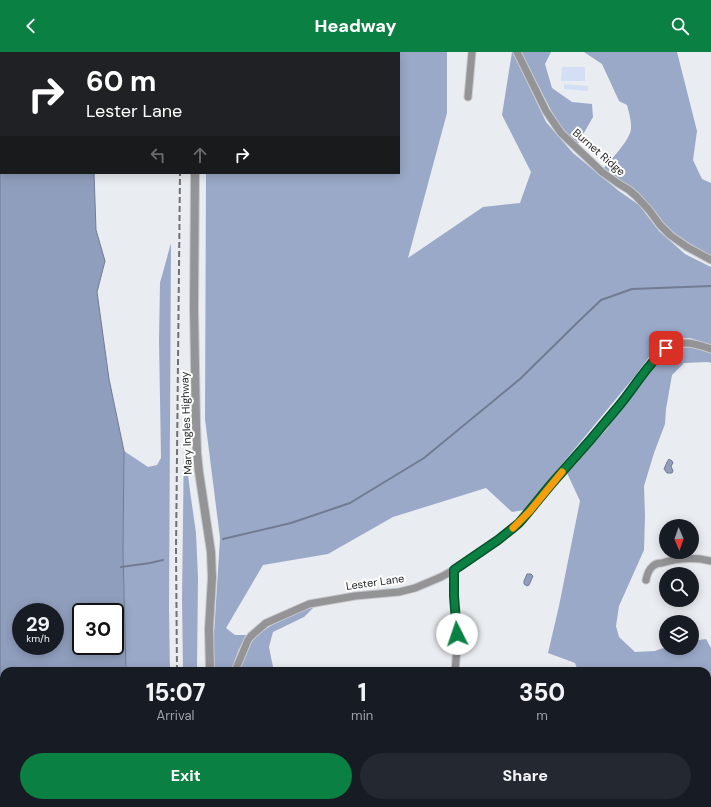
<!DOCTYPE html>
<html lang="en">
<head>
<meta charset="utf-8">
<style>
  :root { --surface:#171b24; --page:#242831; --text:#f1f3f6; --muted:#9ea1a6; --accent:#0b8043 }
  body { margin:0; font-family:"DM Sans",sans-serif; background:var(--page); color:var(--text); height:100vh; display:flex; flex-direction:column; font-size:15px; white-space:nowrap }
  * { box-sizing:border-box; margin:0 }
  p { font-size:13px; color:var(--muted) }
  .icon { flex:none; width:22px; height:22px; fill:none; stroke:currentColor; stroke-width:2; stroke-linecap:round; stroke-linejoin:round }
  .map { position:relative; flex:1; overflow:hidden }
  .details { position:absolute; left:0px; top:615px; width:711px; height:140px; display:flex; flex-direction:column; background:var(--surface); border-radius:12px 12px 0 0; box-shadow:0 2px 10px #0003 }
  .details>* { flex:none }
  .top-card { position:absolute; left:0px; top:0px; width:400px; height:122px; box-shadow:0 2px 10px #0003; background:#202124; color:#fff; overflow:hidden }
  .needle { width:26px; rotate:178deg }
  .controls { position:absolute; left:659px; top:467px; display:grid; gap:8px }
  .controls a { display:grid; place-items:center; width:40px; height:40px; border-radius:50%; background:var(--surface); box-shadow:0 2px 10px #0003; font-size:20px }
  .speed { position:absolute; left:12px; top:551px; display:flex; gap:8px; font-size:20px; font-weight:700; text-align:center }
  .speed>* { display:grid; place-content:center; width:52px; height:52px; border-radius:50%; background:var(--surface); box-shadow:0 2px 10px #0003; line-height:1 }
  .speed small { font-size:10px; font-weight:400 }
  .speed .limit { border:2px solid #111; border-radius:6px; background:#fff; color:#111 }
  .pin { position:absolute; display:grid; place-items:center; width:34px; height:34px; color:#fff; margin:-17px; border-radius:8px; box-shadow:0 2px 6px #0006 }
  .me { position:absolute; width:44px; margin:-22px; rotate:356deg; stroke-linejoin:round; filter:drop-shadow(0 0 3px #0008) }
  .turn { display:flex; align-items:center; gap:14px; height:84px; padding:0 20px; font-size:18px }
  .turn .icon { width:52px; height:52px; stroke-width:2.5 }
  .turn b { display:block; font-size:28px; line-height:34px }
  .lanes { display:flex; align-items:center; height:38px; padding:0 20px; background:#0003; justify-content:center; gap:20px; direction:ltr }
  .lanes .off { opacity:.35 }
  .eta { display:flex; justify-content:space-evenly; align-items:center; height:68px; text-align:center }
  .eta b { font-size:24px; font-weight:800; line-height:28px }
  .button { display:flex; gap:8px; margin-top:auto; padding:8px 20px }
  .button a { flex:1; height:46px; border-radius:24px; background:var(--accent); color:#fff; font-size:16px; font-weight:800; line-height:46px; text-align:center }
  .button a+a { background:var(--page); color:var(--text) }
  header { display:flex; justify-content:space-between; align-items:center; height:52px; padding:0 20px; background:var(--accent); color:#fff; font-size:18px; font-weight:800 }
  .map>svg:first-child { display:block }
  .green { fill:#d4def5 }
  .forest { fill:#9ba9c9 }
  .water { fill:#909ebd; stroke:#717b92; fill-rule:evenodd }
  .lines { fill:none; stroke-linecap:round; stroke-linejoin:round }
  .stream { stroke:#717b92; stroke-width:2 }
  .minor-casing { stroke:#c6c9cd; stroke-width:9 }
  .tertiary-casing { stroke:#c6c9cd; stroke-width:10 }
  .minor { stroke:#949496; stroke-width:7 }
  .tertiary { stroke:#949496; stroke-width:8 }
  .rail { stroke:#707174; stroke-width:2; stroke-dasharray:6 3; stroke-linecap:butt }
  .route-casing { stroke:#07532c; stroke-width:10 }
  .route { stroke:#0b8043; stroke-width:7 }
  .slow { stroke:#f59e0b; stroke-width:7 }
  .labels { text-anchor:middle; dominant-baseline:central; stroke-width:4; stroke-linejoin:round; paint-order:stroke }
  .street-label { font-size:11px; fill:#292a2c; stroke:#fff }
</style>
</head>
<body>
<header><svg class="icon" aria-label="back" viewBox="0 0 24 24"><path d="M15 5l-7 7 7 7"/></svg>Headway<svg class="icon" aria-label="search" viewBox="0 0 24 24"><circle cx="10" cy="10" r="6"/><path d="M15 15l6 6"/></svg></header>
<div class="map">
<svg width="711" height="755" viewBox="0 0 711 755">
  <rect width="100%" height="100%" fill="#e9ecf0"/>
  <g class="green">
    <polygon points="562,15 585,15 585,29 561,29"/>
    <polygon points="564,32 588,34 588,39 564,37"/>
  </g>
  <g class="forest">
    <polygon points="207,0 447,0 447,61 408,206 483,155 520,151 531,120 502,63 512,0 513,0 546,70 573,101 619,139 639,153 659,179 685,202 711,215 711,293 690,286 672,287 654,298 635,324 524,458 512,460 486,436 393,465 328,502 263,513 226,576 235,583 247,583 239,597 231,619 214,619 214,582 220,486 205,367 206,121 399,121 399,1 207,1"/>
    <polygon points="521,0 551,0 545,12 552,36 572,50 592,52 593,65 577,93 567,83 554,64"/>
    <path d="M584 0H677L697 79 693 108 702 127 711 131V205L675 184 620 130 604 116C612 106 626 92 630 81 633 73 629 61 627 53L619 49 602 12Z"/>
    <polygon points="171,191 169,558 170,619 126,619 123,500 124,399 148,415 157,413 161,406 159,288 160,231"/>
    <polygon points="691,295 711,300 711,311 708,310 684,311 672,323 666,357 665,372 654,401 644,434 645,464 644,498 619,554 616,574 619,585 635,600 655,599 666,595 666,596 692,596 692,589 706,587 711,596 711,629 707,633 707,619 578,619 575,611 548,601 559,554 580,449 567,421 606,378 652,314 665,303 679,296"/>
    <polygon points="184,389 190,439 196,481 198,525 197,619 183,619 182,547"/>
    <path d="M313 556 304 565 273 580 269 595 273 615 277 619H239C243 608 246 597 253 588 260 578 295 559 307 557 309 556 311 556 313 556Z"/>
    <polygon points="127,751 180,751 181,755 127,755"/>
    <polygon points="192,751 212,751 212,755 193,755"/>
    <polygon points="234,751 396,751 400,755 234,755"/>
    <polygon points="528,751 622,751 621,755 524,755"/>
  </g>
  <g class="water">
    <path d="M0 0H101V1H1V121H94L96 178 105 209 97 240 109 327 124 399 123 500 126 619H4V751H127V755H0ZM21 560H55V594H21ZM81 560H115V594H81Z"/>
    <polygon points="669,407 672,409 673,411 671,414 673,419 672,421 667,421 664,417 667,410"/>
    <polygon points="527,522 531,522 533,524 529,533 527,534 524,532 524,529"/>
  </g>
  <g class="lines">
    <g class="stream">
      <polyline points="223,487 291,471 350,451 424,406 520,327 579,269 601,248 632,237 711,234"/>
      <polyline points="121,515 150,511 163,508"/>
    </g>
    <defs>
      <g id="minor">
        <polyline points="517,0 546,59 561,81 602,120 619,132 629,138 636,144 649,158 660,173 670,183 687,195 711,208"/>
        <polyline points="468,45 472,0"/>
        <polyline points="454,518 454,544 457,596 455,619"/>
        <path d="M646 528C647 523 649 517 653 514 655 512 659 511 662 511 678 506 694 505 711 509"/>
        <path d="M235 619 248 588 251 584 266 571 309 552 355 544 399 540 415 536 441 525 461 514 498 488 513 476 519 471 562 420 571 411 618 355 659 303C678 287 689 289 711 297"/>
        <polyline points="707,750 711,736"/>
      </g>
      <g id="tertiary">
        <polyline points="194,0 194,1"/>
        <polyline points="195,121 194,256 196,372 197,401 199,420 211,500 212,526 209,577 210,619"/>
        <polyline points="230,751 231,755"/>
      </g>
    </defs>
    <use href="#minor" class="minor-casing"/>
    <use href="#tertiary" class="tertiary-casing"/>
    <use href="#minor" class="minor"/>
    <use href="#tertiary" class="tertiary"/>
    <g class="rail">
      <polyline points="181,1 181,0"/>
      <polyline points="177,619 176,498 180,121"/>
      <polyline points="187,751 188,755"/>
    </g>
  </g>
  <g class="lines">
    <defs>
      <path id="route" d="M457 582 454 544V518L498 488 513 476 519 471C534 454 547 436 562 420 581 399 600 377 618 355 634 336 647 313 666 296"/>
    </defs>
    <use href="#route" class="route-casing"/>
    <use href="#route" class="route"/>
    <polyline class="slow" points="513,476 530,459 562,420"/>
  </g>
  <g class="labels">
    <g class="street-label">
      <text transform="translate(599 100) rotate(41)">Burnet Ridge</text>
      <text transform="translate(186 371) rotate(-92)">Mary Ingles Highway</text>
      <text transform="translate(375 530) rotate(-8)">Lester Lane</text>
    </g>
  </g>
</svg>
<div class="controls">
<a><svg class="needle" viewBox="-14 -14 28 28"><path d="M0-13l5 13h-10z" fill="#e53935"/><path d="M0 13l5-13h-10z" fill="#9ea1a6"/></svg></a>
<a><svg class="icon" aria-label="search" viewBox="0 0 24 24"><circle cx="10" cy="10" r="6"/><path d="M15 15l6 6"/></svg></a>
<a><svg class="icon" aria-label="layers" viewBox="0 0 24 24"><path d="M12 4l9 5-9 5-9-5zM3 14l9 5 9-5"/></svg></a>
</div>
<div class="speed"><div>29<small>km/h</small></div><div class="limit">30</div></div>
<div class="pin" style="left:666px;top:296px;background:#d93025"><svg class="icon" aria-label="arrive" viewBox="0 0 24 24"><path d="M6 21V4h12l-3 4 3 4H6"/></svg></div>
<svg class="me" style="left:457px;top:582px" viewBox="-20 -20 40 40"><circle r="19" fill="#fff"/><path d="M0-13L10 11 0 6-10 11z" fill="#0b8043"/></svg>
<div class="top-card">
<div class="turn"><svg class="icon" aria-label="right" viewBox="0 0 24 24"><path d="M7 20v-9h11M14 6l5 5-5 5"/></svg><div><b>60 m</b>Lester Lane</div></div>
<div class="lanes"><svg class="icon off" aria-label="left" viewBox="0 0 24 24"><path d="M17 20v-9H6M10 6l-5 5 5 5"/></svg><svg class="icon off" aria-label="ahead" viewBox="0 0 24 24"><path d="M12 20V5M6 11l6-6 6 6"/></svg><svg class="icon" aria-label="right" viewBox="0 0 24 24"><path d="M7 20v-9h11M14 6l5 5-5 5"/></svg></div>
</div>
<section class="details">
<div class="eta">
<div><b>15:07</b><p>Arrival</p></div>
<div><b>1</b><p>min</p></div>
<div><b>350</b><p>m</p></div>
</div>
<div class="button"><a>Exit</a><a>Share</a></div>
</section>
</div>
</body>
</html>
